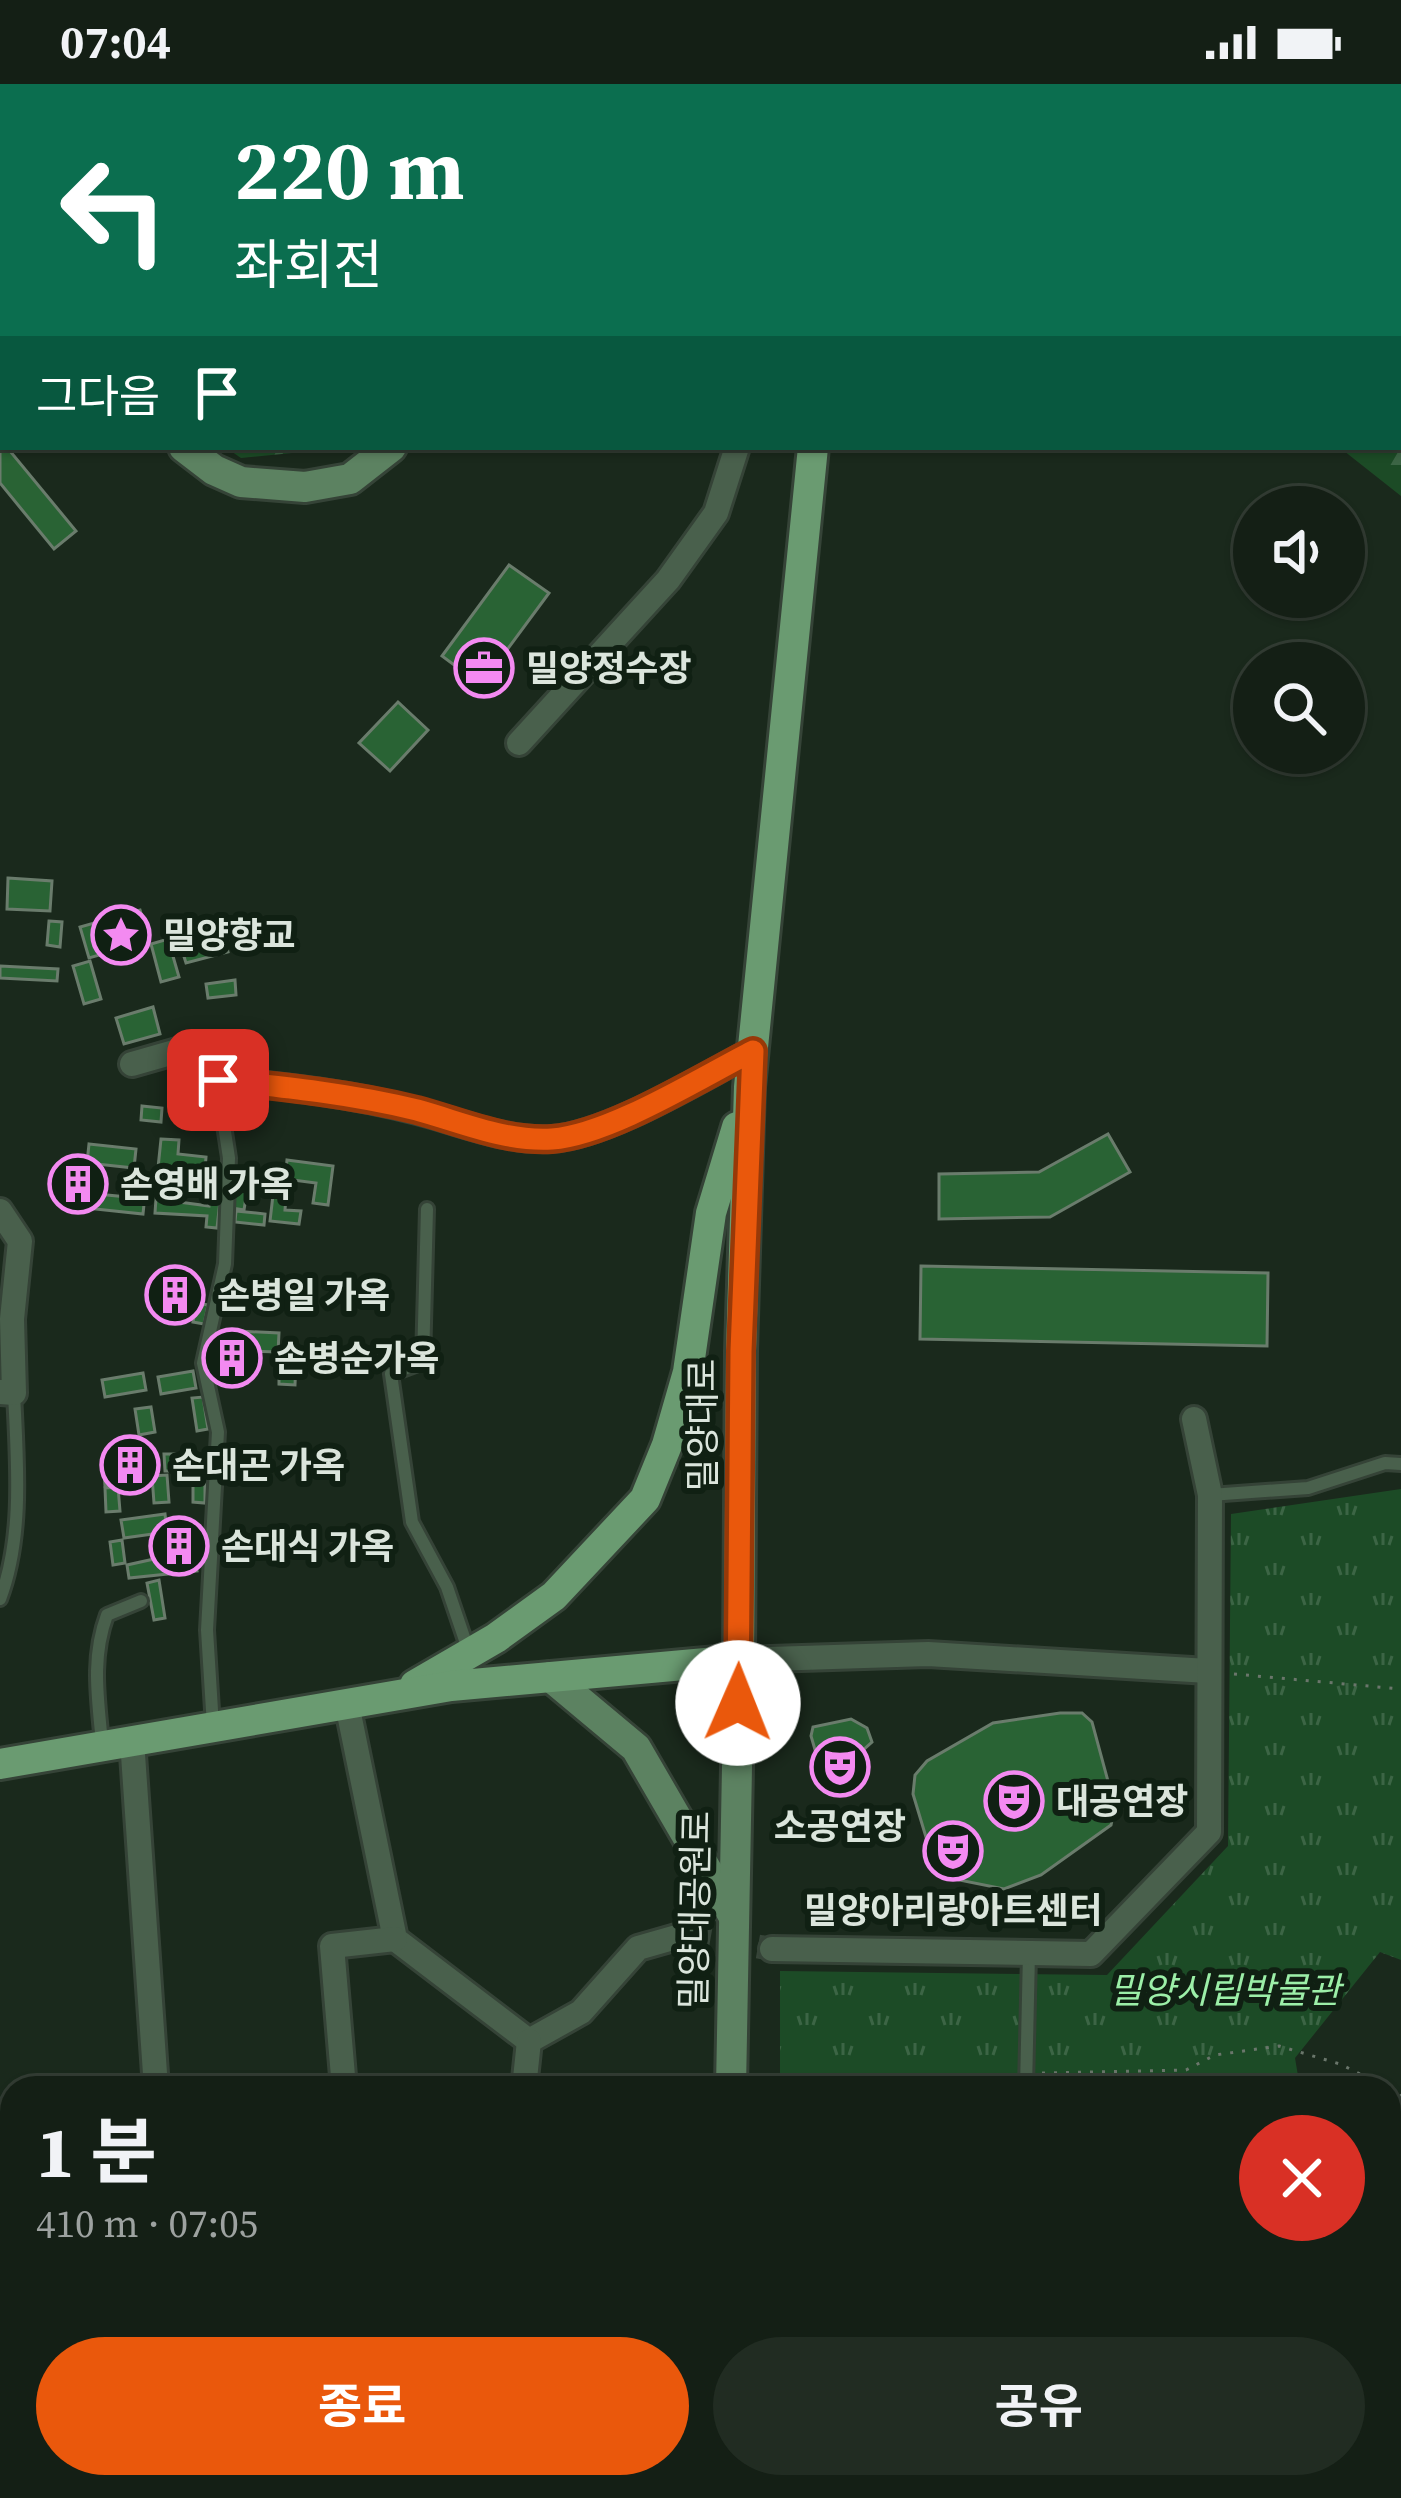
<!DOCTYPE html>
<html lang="ko">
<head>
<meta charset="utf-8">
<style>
  :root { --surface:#141f15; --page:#212c22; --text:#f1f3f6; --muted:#9da2a0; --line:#333d34; --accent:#ea580c }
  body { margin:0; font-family:"Source Serif 4","Noto Sans KR",serif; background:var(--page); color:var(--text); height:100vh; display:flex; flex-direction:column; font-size:45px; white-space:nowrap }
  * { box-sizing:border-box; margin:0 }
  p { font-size:39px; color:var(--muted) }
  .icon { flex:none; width:66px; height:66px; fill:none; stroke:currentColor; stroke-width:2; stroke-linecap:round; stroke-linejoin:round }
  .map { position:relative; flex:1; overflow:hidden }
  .sheet { position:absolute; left:0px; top:1992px; width:1401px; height:423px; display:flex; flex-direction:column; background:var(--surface); border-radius:36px 36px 0 0; box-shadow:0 3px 9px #0004,0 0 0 3px var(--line) }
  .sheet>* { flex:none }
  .banner { position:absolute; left:0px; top:0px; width:1401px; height:366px; box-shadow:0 3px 9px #0004,0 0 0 3px var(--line); background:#0b6e4f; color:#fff; overflow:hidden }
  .buttons { position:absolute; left:1233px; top:402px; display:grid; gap:24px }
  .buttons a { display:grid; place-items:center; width:132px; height:132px; border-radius:50%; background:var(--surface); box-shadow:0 3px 9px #0004,0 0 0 3px var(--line); font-size:60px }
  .pin { position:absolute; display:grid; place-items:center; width:102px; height:102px; color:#fff; margin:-51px; border-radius:24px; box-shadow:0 6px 18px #0006 }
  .me { position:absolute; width:132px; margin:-66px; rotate:1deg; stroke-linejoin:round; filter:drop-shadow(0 0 9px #0008) }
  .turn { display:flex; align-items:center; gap:42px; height:252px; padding:0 36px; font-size:54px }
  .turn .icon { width:156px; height:156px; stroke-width:2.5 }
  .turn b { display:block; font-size:84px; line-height:102px }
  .then { display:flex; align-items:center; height:114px; padding:0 36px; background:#0003; gap:24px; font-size:45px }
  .round { display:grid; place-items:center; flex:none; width:126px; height:126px; border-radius:63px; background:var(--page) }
  .head { display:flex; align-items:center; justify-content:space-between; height:204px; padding:0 36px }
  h1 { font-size:72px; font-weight:700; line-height:90px }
  .primary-button { display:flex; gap:24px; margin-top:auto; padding:24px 36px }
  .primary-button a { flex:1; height:138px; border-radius:72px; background:var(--accent); color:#fff; font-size:48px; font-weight:700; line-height:138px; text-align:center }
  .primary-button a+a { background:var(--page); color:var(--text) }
  .status { display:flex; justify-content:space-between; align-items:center; height:84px; padding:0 60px; background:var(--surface); direction:ltr }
  .status svg { height:33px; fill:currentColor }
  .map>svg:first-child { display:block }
  .forest { fill:url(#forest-firs) }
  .park { fill:url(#park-tufts) }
  .building { fill:#296334; stroke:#6a7c6c; stroke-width:3 }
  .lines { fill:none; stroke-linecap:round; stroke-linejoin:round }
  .street-tunnel { stroke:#374539; stroke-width:24; stroke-dasharray:24 12; stroke-linecap:butt }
  .lane-casing { stroke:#354337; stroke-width:18 }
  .street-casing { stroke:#354337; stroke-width:30 }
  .secondary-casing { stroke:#354337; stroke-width:36 }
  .primary-casing { stroke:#354337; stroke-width:36 }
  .path { stroke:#6a766b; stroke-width:3; stroke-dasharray:3 9; stroke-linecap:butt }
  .lane { stroke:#49604c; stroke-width:12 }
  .street { stroke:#49604c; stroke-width:24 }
  .secondary { stroke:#5c8261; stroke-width:30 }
  .primary { stroke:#6a9b71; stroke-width:30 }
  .route-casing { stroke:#983908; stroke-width:30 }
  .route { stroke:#ea580c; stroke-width:21 }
  .labels { text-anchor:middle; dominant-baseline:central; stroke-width:12; stroke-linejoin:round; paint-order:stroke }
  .poi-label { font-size:36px; font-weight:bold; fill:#dbe5dc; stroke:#102013; text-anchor:start }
  .street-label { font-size:36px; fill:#dbe5dc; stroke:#102013 }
  .park-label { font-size:36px; font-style:italic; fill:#9cefa8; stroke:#102013 }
</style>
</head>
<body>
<div class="status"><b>07:04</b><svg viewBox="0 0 49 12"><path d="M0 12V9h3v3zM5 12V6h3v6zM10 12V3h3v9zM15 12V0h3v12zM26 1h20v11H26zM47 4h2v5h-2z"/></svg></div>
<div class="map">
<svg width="1401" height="2414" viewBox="0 0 1401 2414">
  <defs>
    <pattern id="forest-firs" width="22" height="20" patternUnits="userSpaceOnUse" patternTransform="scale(3)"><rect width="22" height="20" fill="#1c4b26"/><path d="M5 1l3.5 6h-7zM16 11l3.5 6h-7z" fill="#3c6545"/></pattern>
    <pattern id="park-tufts" width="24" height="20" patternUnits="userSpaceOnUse" patternTransform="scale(3)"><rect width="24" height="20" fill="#1c4b26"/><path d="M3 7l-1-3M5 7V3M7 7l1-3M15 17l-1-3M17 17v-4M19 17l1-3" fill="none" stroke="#3c6545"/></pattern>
  </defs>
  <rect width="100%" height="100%" fill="#1a291c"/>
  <g class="forest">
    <polygon points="0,0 434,0 3,3 3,173"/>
    <polygon points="983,0 1401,0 1401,412 1339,363 1398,363 1398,3"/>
    <polygon points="225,363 353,363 241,374"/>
  </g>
  <g class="park">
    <polygon points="1401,1405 1401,1876 1380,1868 1295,1974 1300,2004 780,2004 780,1887 1107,1891 1228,1762 1231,1430"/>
    <polygon points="777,2403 1168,2403 1150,2414 777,2414"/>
  </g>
  <g class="building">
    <polygon points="0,355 76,447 54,465 0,399"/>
    <polygon points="509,481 549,509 481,601 442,572"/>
    <polygon points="398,618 428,646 390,687 359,659"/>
    <polygon points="8,794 52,797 50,827 7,825"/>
    <polygon points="140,826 149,857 89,874 80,843"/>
    <polygon points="49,837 62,838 60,863 47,861"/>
    <polygon points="223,848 228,868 186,879 180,860"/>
    <polygon points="168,855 179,893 161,898 151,860"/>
    <polygon points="90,877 101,915 84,920 73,882"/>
    <polygon points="0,882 58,885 57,897 0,894"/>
    <polygon points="235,896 236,911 208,914 206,900"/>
    <polygon points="153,923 160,950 124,960 116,934"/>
    <polygon points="142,1022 162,1024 161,1038 141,1036"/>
    <polygon points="1108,1050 1130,1088 1050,1133 939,1135 939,1090 1039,1088"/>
    <polygon points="161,1055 179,1056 178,1070 206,1073 204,1098 190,1097 191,1087 158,1084"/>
    <polygon points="89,1060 136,1065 134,1084 87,1079"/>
    <polygon points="287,1076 333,1082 328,1121 313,1119 316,1099 285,1095"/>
    <polygon points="71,1083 88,1085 86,1109 128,1113 131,1089 147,1091 143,1130 67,1122"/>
    <polygon points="244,1085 280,1089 278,1107 242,1102"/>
    <polygon points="212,1088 223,1090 217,1144 206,1143 207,1132 155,1129 156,1115 209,1122"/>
    <polygon points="234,1105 247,1107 244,1126 232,1124"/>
    <polygon points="273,1111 286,1113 285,1126 301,1127 299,1140 270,1137"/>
    <polygon points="236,1127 265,1130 264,1141 235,1138"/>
    <polygon points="921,1182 1268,1189 1267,1262 920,1255"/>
    <polygon points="191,1197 196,1215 160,1225 155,1207"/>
    <polygon points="197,1219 208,1221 204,1240 193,1238"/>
    <polygon points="238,1247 279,1249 278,1268 248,1267 247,1299 233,1298 234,1281 216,1280 217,1265 237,1266"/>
    <polygon points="279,1275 296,1276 295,1301 279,1300"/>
    <polygon points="193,1287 196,1304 161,1310 158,1293"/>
    <polygon points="143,1289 146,1306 105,1313 102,1296"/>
    <polygon points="203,1313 208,1345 197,1347 192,1314"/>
    <polygon points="151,1323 155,1348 139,1351 135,1325"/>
    <polygon points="156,1370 158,1388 120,1391 120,1401 105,1402 103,1374"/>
    <polygon points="164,1370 195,1370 195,1387 165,1387"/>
    <polygon points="167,1391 169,1418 154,1419 152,1392"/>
    <polygon points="193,1392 205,1392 205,1419 193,1418"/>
    <polygon points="118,1403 120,1427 106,1428 105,1404"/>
    <polygon points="165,1430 167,1448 124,1454 121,1436"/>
    <polygon points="185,1445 188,1470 194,1469 197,1487 129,1494 127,1481 172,1471 169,1447"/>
    <polygon points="122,1456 125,1479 113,1481 110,1458"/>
    <polygon points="159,1496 165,1534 154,1536 147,1499"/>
    <polygon points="1060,1629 1082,1629 1092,1638 1115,1723 1111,1741 1041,1791 1004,1805 949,1794 932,1773 913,1710 915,1691 927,1677 993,1639"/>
    <polygon points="851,1635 867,1644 872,1658 861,1668 858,1699 830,1703 825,1700 811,1652 813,1643"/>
  </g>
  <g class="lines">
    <polyline class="street-tunnel" points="687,1850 772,1865"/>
    <defs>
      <g id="lane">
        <polyline points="427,1125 423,1278 391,1290 412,1438 447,1503 469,1568"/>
        <polyline points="1210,1411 1308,1404 1385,1379 1401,1380"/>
        <path d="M0 1515C24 1452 17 1376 14 1309"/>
        <polyline points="213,1642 207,1546 218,1348 203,1279 225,1180 229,1074 217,996"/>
        <path d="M102 1659C98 1615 91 1574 107 1531L141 1517"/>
        <polyline points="1026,2004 1029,1869"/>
        <polyline points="972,2414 994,2403"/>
      </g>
      <g id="street">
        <polyline points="519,659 668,496 716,429 737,363"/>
        <path d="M132 980 202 960 217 996C285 1002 352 1010 417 1027 461 1038 506 1058 552 1055 609 1051 701 994 753 967"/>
        <polyline points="0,1127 20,1157 12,1235 14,1309 0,1308"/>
        <polyline points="739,1576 928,1570 1208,1587"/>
        <polyline points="347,1620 395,1855 529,1957 581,1928 638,1864 687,1850"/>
        <polyline points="132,1656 156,2004"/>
        <polyline points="772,1865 1091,1870 1209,1748 1210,1411 1194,1335"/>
        <polyline points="344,2004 332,1862 395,1855"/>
        <polyline points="524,2004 529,1957"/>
        <polyline points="0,2153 12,2152"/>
        <polyline points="177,2403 177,2414"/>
      </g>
      <g id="secondary">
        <polyline points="469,3 469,0"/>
        <polyline points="0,193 3,196"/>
        <polyline points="184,363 214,386 241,398 305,403 350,395 391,363"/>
        <polyline points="551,1593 636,1664 734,1833"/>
        <polyline points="731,2004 739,1576"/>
        <polyline points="725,2414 725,2403"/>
      </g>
      <g id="primary">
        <polyline points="901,3 902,0"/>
        <polyline points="415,1601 496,1554 554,1512 645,1415 667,1361 688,1288 711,1129 737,1043"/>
        <polyline points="0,1680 451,1602 739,1576 741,1267 749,1003 813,363"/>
      </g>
    </defs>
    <use href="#lane" class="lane-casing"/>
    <use href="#street" class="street-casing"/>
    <use href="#secondary" class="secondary-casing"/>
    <use href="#primary" class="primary-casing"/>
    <g class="path">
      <polyline points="420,0 422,3"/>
      <polyline points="1256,0 1264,3"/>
      <polyline points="1398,41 1401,47"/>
      <polyline points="1234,1590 1401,1605"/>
      <polyline points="1042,1989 1186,1986 1215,1971 1279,1962 1340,1980 1388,2004"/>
      <polyline points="1389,2005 1401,2012"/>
      <polyline points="1389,2294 1401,2284"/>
      <polyline points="1126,2406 1149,2412 1178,2403"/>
    </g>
    <use href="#lane" class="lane"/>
    <use href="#street" class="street"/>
    <use href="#secondary" class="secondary"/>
    <use href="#primary" class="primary"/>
  </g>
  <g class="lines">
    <defs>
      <path id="route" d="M218 996C285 1003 352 1010 417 1026 461 1038 506 1058 552 1055 609 1051 700 994 753 967L741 1267 738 1619"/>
    </defs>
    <use href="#route" class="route-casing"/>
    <use href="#route" class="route"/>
  </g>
  <defs>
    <symbol id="office-ring" viewBox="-11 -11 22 22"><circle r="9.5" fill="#102013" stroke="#f38af1" stroke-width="1.5"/><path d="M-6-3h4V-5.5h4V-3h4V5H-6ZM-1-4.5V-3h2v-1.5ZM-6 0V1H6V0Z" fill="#f38af1"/></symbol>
    <symbol id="sight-ring" viewBox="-11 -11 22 22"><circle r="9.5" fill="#102013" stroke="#f38af1" stroke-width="1.5"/><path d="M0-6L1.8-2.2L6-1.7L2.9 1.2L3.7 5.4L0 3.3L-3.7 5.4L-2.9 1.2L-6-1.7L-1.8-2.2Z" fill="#f38af1"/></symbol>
    <symbol id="building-ring" viewBox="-11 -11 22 22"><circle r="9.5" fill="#102013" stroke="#f38af1" stroke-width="1.5"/><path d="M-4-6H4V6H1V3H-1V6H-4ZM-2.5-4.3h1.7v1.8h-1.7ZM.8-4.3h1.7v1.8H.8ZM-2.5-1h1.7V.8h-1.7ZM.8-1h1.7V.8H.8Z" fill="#f38af1"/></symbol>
    <symbol id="theatre-ring" viewBox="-11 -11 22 22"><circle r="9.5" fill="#102013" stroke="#f38af1" stroke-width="1.5"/><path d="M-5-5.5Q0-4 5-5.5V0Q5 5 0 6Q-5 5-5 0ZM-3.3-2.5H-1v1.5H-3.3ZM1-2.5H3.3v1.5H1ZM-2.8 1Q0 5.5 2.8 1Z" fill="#f38af1"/></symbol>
  </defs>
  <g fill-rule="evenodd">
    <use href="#office-ring" x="451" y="551" width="66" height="66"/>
    <use href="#sight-ring" x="88" y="818" width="66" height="66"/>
    <use href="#building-ring" x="45" y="1067" width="66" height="66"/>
    <use href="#building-ring" x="142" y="1178" width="66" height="66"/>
    <use href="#building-ring" x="199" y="1241" width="66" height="66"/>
    <use href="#building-ring" x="97" y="1348" width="66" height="66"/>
    <use href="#building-ring" x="146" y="1429" width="66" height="66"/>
    <use href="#theatre-ring" x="807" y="1650" width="66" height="66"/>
    <use href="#theatre-ring" x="981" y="1684" width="66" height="66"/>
    <use href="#theatre-ring" x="920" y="1734" width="66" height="66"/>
  </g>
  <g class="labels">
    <g class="poi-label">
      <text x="526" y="584">밀양정수장</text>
      <text x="163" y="851">밀양향교</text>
      <text x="120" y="1100">손영배 가옥</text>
      <text x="217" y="1211">손병일 가옥</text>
      <text x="274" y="1274">손병순가옥</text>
      <text x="172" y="1381">손대곤 가옥</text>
      <text x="221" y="1462">손대식 가옥</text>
      <text x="1056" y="1717">대공연장</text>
      <text x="840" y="1742" text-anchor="middle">소공연장</text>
      <text x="953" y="1826" text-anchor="middle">밀양아리랑아트센터</text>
    </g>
    <g class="street-label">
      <text transform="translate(702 1341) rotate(-90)">밀양대로</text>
      <text transform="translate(695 1826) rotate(-89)">밀양대공원로</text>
    </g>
    <g class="park-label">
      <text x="1225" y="1906">밀양시립박물관</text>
    </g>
  </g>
</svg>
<div class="buttons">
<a><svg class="icon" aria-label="sound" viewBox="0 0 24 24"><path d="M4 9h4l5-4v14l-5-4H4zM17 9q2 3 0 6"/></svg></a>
<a><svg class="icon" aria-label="search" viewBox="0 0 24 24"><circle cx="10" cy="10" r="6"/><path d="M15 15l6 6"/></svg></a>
</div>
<div class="pin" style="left:218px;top:996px;background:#d93025"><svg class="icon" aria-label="arrive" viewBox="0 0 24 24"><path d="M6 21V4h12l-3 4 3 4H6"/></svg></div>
<svg class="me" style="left:738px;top:1619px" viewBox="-20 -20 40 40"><circle r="19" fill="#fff"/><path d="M0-13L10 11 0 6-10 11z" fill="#ea580c"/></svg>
<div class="banner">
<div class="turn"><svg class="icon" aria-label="left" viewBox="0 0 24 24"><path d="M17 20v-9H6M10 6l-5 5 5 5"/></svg><div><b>220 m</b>좌회전</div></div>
<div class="then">그다음<svg class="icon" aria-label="arrive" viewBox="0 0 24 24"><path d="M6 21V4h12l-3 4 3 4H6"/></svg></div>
</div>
<section class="sheet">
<div class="head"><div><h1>1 분</h1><p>410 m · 07:05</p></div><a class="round" style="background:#d93025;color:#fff"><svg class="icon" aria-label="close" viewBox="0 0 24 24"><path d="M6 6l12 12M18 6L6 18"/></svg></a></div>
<div class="primary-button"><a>종료</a><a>공유</a></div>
</section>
</div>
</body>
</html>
